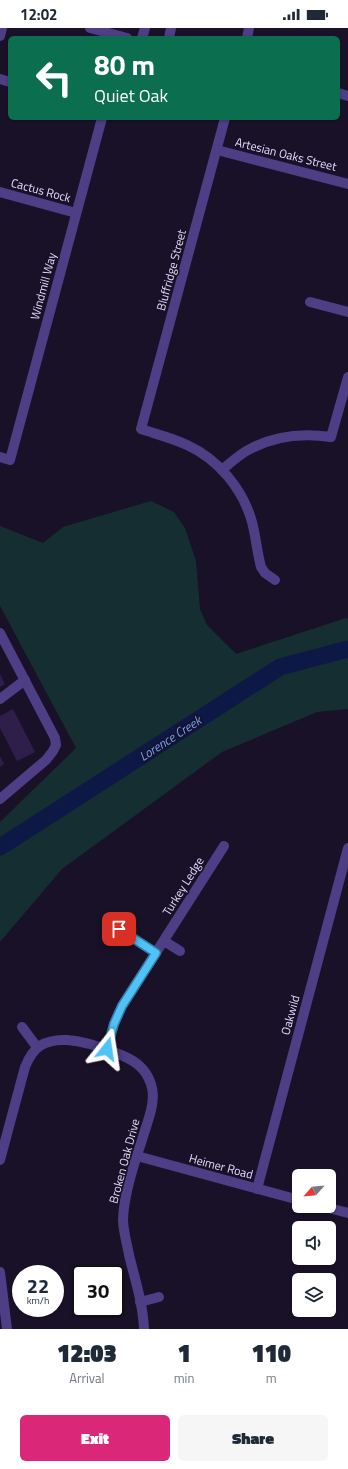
<!DOCTYPE html>
<html lang="en">
<head>
<meta charset="utf-8">
<style>
  :root { --surface:#fff; --page:#f6f6f7; --text:#1f2937; --muted:#747a83; --accent:#db2777 }
  body { margin:0; font-family:"Titillium Web",sans-serif; background:var(--page); color:var(--text); height:100vh; display:flex; flex-direction:column; font-size:15px; white-space:nowrap }
  * { box-sizing:border-box; margin:0 }
  p { font-size:13px; color:var(--muted) }
  .icon { flex:none; width:22px; height:22px; fill:none; stroke:currentColor; stroke-width:2; stroke-linecap:round; stroke-linejoin:round }
  .map { position:relative; height:1301px; overflow:hidden }
  .side { display:flex; flex-direction:column; background:var(--surface); flex:1 }
  .side>* { flex:none }
  .top-card { position:absolute; left:8px; top:8px; width:332px; height:84px; border-radius:6px; box-shadow:0 1px 3px #0004; background:#0b6e4f; color:#fff; overflow:hidden }
  .needle { width:26px; rotate:243deg }
  .fabs { position:absolute; left:292px; top:1141px; display:grid; gap:8px }
  .fabs a { display:grid; place-items:center; width:44px; height:44px; border-radius:6px; background:var(--surface); box-shadow:0 1px 3px #0004; font-size:20px }
  .speed { position:absolute; left:12px; top:1237px; display:flex; gap:8px; font-size:20px; font-weight:700; text-align:center }
  .speed>* { display:grid; place-content:center; width:52px; height:52px; border-radius:50%; background:var(--surface); box-shadow:0 1px 3px #0004; line-height:1 }
  .speed small { font-size:10px; font-weight:400 }
  .speed .limit { border:2px solid #111; border-radius:6px; background:#fff; color:#111 }
  .pin { position:absolute; display:grid; place-items:center; width:34px; height:34px; color:#fff; margin:-17px; border-radius:8px; box-shadow:0 2px 6px #0006 }
  .me { position:absolute; width:44px; margin:-22px; rotate:15deg; stroke-linejoin:round; filter:drop-shadow(0 0 3px #0008) }
  .turn { display:flex; align-items:center; gap:14px; height:84px; padding:0 20px; font-size:18px }
  .turn .icon { width:52px; height:52px; stroke-width:2.5 }
  .turn b { display:block; font-size:28px; line-height:34px }
  .eta { display:flex; justify-content:space-evenly; align-items:center; height:68px; text-align:center }
  .eta b { font-size:24px; font-weight:800; line-height:28px }
  .action { display:flex; gap:8px; margin-top:auto; padding:8px 20px }
  .action a { flex:1; height:46px; border-radius:6px; background:var(--accent); color:#fff; font-size:16px; font-weight:800; line-height:46px; text-align:center }
  .action a+a { background:var(--page); color:var(--text) }
  .status { display:flex; justify-content:space-between; align-items:center; height:28px; padding:0 20px; background:var(--surface); direction:ltr }
  .status svg { height:11px; fill:currentColor }
  .map>svg:first-child { display:block }
  .green { fill:#152e32 }
  .lines { fill:none; stroke-linecap:round; stroke-linejoin:round }
  .river { stroke:#0d1846; stroke-width:17 }
  .building { fill:#2e1e49 }
  .minor { stroke:#4d3e85; stroke-width:10 }
  .route-casing { stroke:#337fa1; stroke-width:10 }
  .route { stroke:#4fc3f7; stroke-width:7 }
  .labels { text-anchor:middle; dominant-baseline:central; stroke-width:3.5; stroke-linejoin:round; paint-order:stroke }
  .street-label { font-size:12px; fill:#e4dafd; stroke:#191128 }
  .water-label { font-size:13px; font-style:italic; fill:#6da0f9; stroke:#191128 }
</style>
</head>
<body>
<div class="status"><b>12:02</b><svg viewBox="0 0 49 12"><path d="M0 12V9h3v3zM5 12V6h3v6zM10 12V3h3v9zM15 12V0h3v12zM26 1h20v11H26zM47 4h2v5h-2z"/></svg></div>
<div class="map">
<svg width="348" height="1301" viewBox="0 0 348 1301">
  <rect width="100%" height="100%" fill="#191128"/>
  <polygon class="green" points="151,473 174,484 185,500 196,533 200,581 207,597 236,626 346,590 348,591 348,681 317,684 222,724 62,841 0,914 0,794 76,720 0,578 0,498 43,515 63,499"/>
  <g class="lines">
    <polyline class="river" points="0,819 280,639 348,621"/>
  </g>
  <g class="building">
    <polygon points="0,646 5,656 0,659"/>
    <polygon points="13,681 35,724 17,733 0,700 0,688"/>
    <polygon points="0,728 4,736 0,739"/>
  </g>
  <g class="lines">
    <g class="minor">
      <polyline points="90,0 127,10"/>
      <polyline points="0,8 2,0"/>
      <polyline points="142,10 145,0"/>
      <polyline points="169,10 171,0"/>
      <polyline points="247,10 249,0"/>
      <polyline points="0,51 10,54"/>
      <polyline points="338,65 348,68"/>
      <path d="M225 90 141 401C156 406 172 410 187 417 218 431 243 461 252 494 256 509 257 524 261 539L265 545 275 552"/>
      <polyline points="217,122 348,156"/>
      <polyline points="0,164 76,185"/>
      <polyline points="310,274 348,284"/>
      <polyline points="0,429 10,432 102,90"/>
      <path d="M222 442C231 434 241 425 252 420 277 407 304 405 331 409L348 349"/>
      <polyline points="0,605 55,710 56,717 53,723 46,732 0,771"/>
      <polyline points="0,671 25,652"/>
      <polyline points="119,901 156,925"/>
      <polyline points="164,913 180,923"/>
      <polyline points="22,999 37,1019"/>
      <polyline points="107,1021 114,996 122,978 224,818"/>
      <polyline points="137,1128 299,1172"/>
      <path d="M0 1132 25 1039C33 1019 44 1011 67 1012 83 1013 101 1019 116 1025 132 1031 145 1038 151 1056 157 1074 147 1094 142 1112 134 1136 124 1166 123 1191 123 1203 127 1215 129 1227 135 1251 143 1276 144 1301"/>
      <polyline points="257,1161 348,820"/>
      <polyline points="321,1178 348,1185"/>
      <polyline points="0,1244 7,1301"/>
      <polyline points="140,1274 159,1269"/>
    </g>
  </g>
  <g class="lines">
    <defs>
      <polyline id="route" points="107,1021 114,996 122,978 156,925 119,901"/>
    </defs>
    <use href="#route" class="route-casing"/>
    <use href="#route" class="route"/>
  </g>
  <g class="labels">
    <g class="street-label">
      <text transform="translate(286 126) rotate(14)">Artesian Oaks Street</text>
      <text transform="translate(41 162) rotate(15)">Cactus Rock</text>
      <text transform="translate(171 242) rotate(-75)">Bluffridge Street</text>
      <text transform="translate(43 258) rotate(-75)">Windmill Way</text>
      <text transform="translate(183 858) rotate(-58)">Turkey Ledge</text>
      <text transform="translate(290 987) rotate(-75)">Oakwild</text>
      <text transform="translate(124 1133) rotate(-75)">Broken Oak Drive</text>
      <text transform="translate(221 1138) rotate(15)">Heimer Road</text>
    </g>
    <g class="water-label">
      <text transform="translate(170 710) rotate(-33)">Lorence Creek</text>
    </g>
  </g>
</svg>
<div class="fabs">
<a><svg class="needle" viewBox="-14 -14 28 28"><path d="M0-13l5 13h-10z" fill="#e53935"/><path d="M0 13l5-13h-10z" fill="#747a83"/></svg></a>
<a><svg class="icon" aria-label="sound" viewBox="0 0 24 24"><path d="M4 9h4l5-4v14l-5-4H4zM17 9q2 3 0 6"/></svg></a>
<a><svg class="icon" aria-label="layers" viewBox="0 0 24 24"><path d="M12 4l9 5-9 5-9-5zM3 14l9 5 9-5"/></svg></a>
</div>
<div class="speed"><div>22<small>km/h</small></div><div class="limit">30</div></div>
<div class="pin" style="left:119px;top:901px;background:#d93025"><svg class="icon" aria-label="arrive" viewBox="0 0 24 24"><path d="M6 21V4h12l-3 4 3 4H6"/></svg></div>
<svg class="me" style="left:107px;top:1021px" viewBox="-20 -20 40 40"><path d="M0-17L14 15 0 8-14 15z" fill="#4fc3f7" stroke="#fff" stroke-width="4"/></svg>
<div class="top-card">
<div class="turn"><svg class="icon" aria-label="left" viewBox="0 0 24 24"><path d="M17 20v-9H6M10 6l-5 5 5 5"/></svg><div><b>80 m</b>Quiet Oak</div></div>
</div>
</div>
<section class="side">
<div class="eta">
<div><b>12:03</b><p>Arrival</p></div>
<div><b>1</b><p>min</p></div>
<div><b>110</b><p>m</p></div>
</div>
<div class="action"><a>Exit</a><a>Share</a></div>
</section>
</body>
</html>
